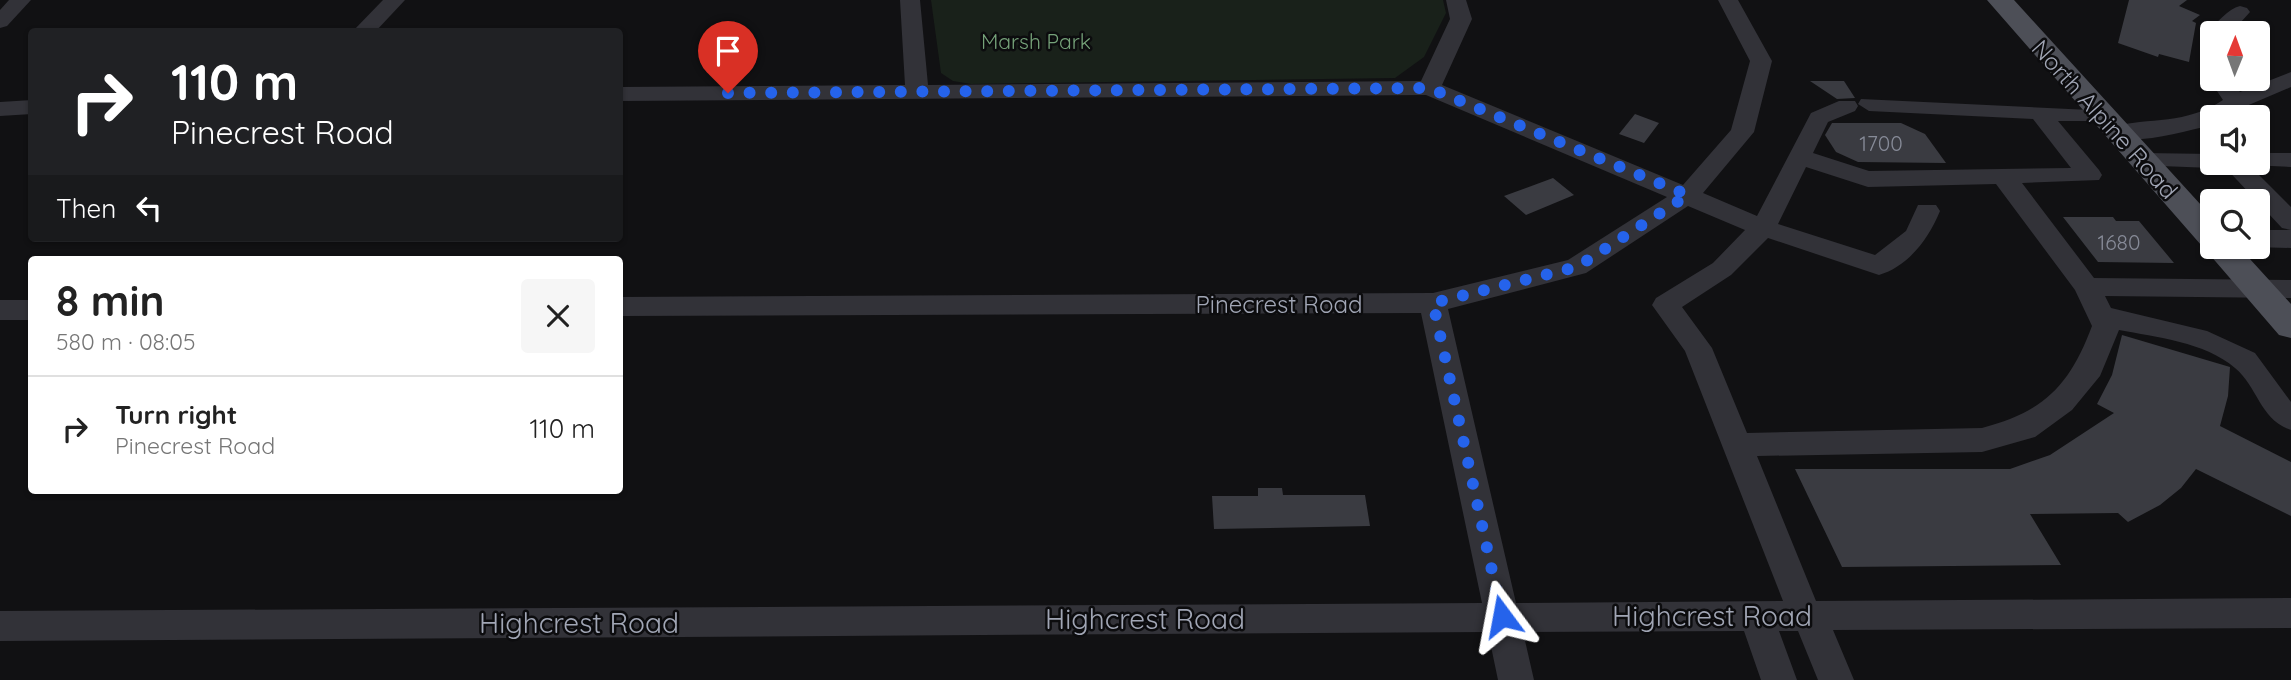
<!DOCTYPE html>
<html lang="en">
<head>
<meta charset="utf-8">
<style>
  :root { --surface:#fff; --page:#f6f6f6; --text:#222; --muted:#767676; --line:#e0e0e0 }
  body { margin:0; font-family:Quicksand,sans-serif; background:var(--page); color:var(--text); height:100vh; display:flex; flex-direction:column; font-size:26px; white-space:nowrap }
  * { box-sizing:border-box; margin:0 }
  p { font-size:23px; color:var(--muted) }
  .icon { flex:none; width:38px; height:38px; fill:none; stroke:currentColor; stroke-width:2; stroke-linecap:round; stroke-linejoin:round }
  .map { position:relative; flex:1; overflow:hidden }
  .drawer { position:absolute; left:28px; top:256px; width:595px; height:238px; display:flex; flex-direction:column; background:var(--surface); border-radius:7px; box-shadow:0 2px 5px #0004 }
  .drawer>* { flex:none }
  .top-card { position:absolute; left:28px; top:28px; width:595px; height:214px; border-radius:7px; box-shadow:0 2px 5px #0004; background:#202124; color:#fff; overflow:hidden }
  .needle { width:46px; rotate:1deg }
  .fabs { position:absolute; left:2200px; top:21px; display:grid; gap:14px }
  .fabs a { display:grid; place-items:center; width:70px; height:70px; border-radius:7px; background:var(--surface); box-shadow:0 2px 5px #0004; font-size:35px }
  .pin { position:absolute; display:grid; place-items:center; width:60px; height:60px; color:#fff; margin:-72px -30px; border-radius:50% 50% 50% 0; rotate:-45deg; box-shadow:0 0 7px #0007 }
  .pin .icon { rotate:45deg }
  .me { position:absolute; width:77px; margin:-38px; rotate:347deg; stroke-linejoin:round; filter:drop-shadow(0 0 5px #0008) }
  .turn { display:flex; align-items:center; gap:24px; height:147px; padding:0 28px; font-size:32px }
  .turn .icon { width:91px; height:91px; stroke-width:2.5 }
  .turn b { display:block; font-size:49px; line-height:60px }
  .then { display:flex; align-items:center; height:66px; padding:0 28px; background:#0003; gap:14px; font-size:26px }
  .round { display:grid; place-items:center; flex:none; width:74px; height:74px; border-radius:7px; background:var(--page) }
  .head { display:flex; align-items:center; justify-content:space-between; height:119px; padding:0 28px }
  h1 { font-size:42px; font-weight:700; line-height:52px }
  ul { padding:0; list-style:none }
  li { display:flex; align-items:center; gap:21px; height:105px; padding:0 28px; border-top:2px solid var(--line) }
  li div { flex:1 }
  li b { display:block; font-size:26px }
  li em { font-style:normal }
  .map>svg:first-child { display:block }
  .green { fill:#19211a }
  .building { fill:#3a3b41 }
  .lines { fill:none; stroke-linecap:round; stroke-linejoin:round }
  .minor { fill:#323238; fill-rule:evenodd }
  .major { fill:#4d4f57; fill-rule:evenodd }
  .route { stroke:#2563eb; stroke-width:12; stroke-dasharray:0 21.6 }
  .labels { text-anchor:middle; dominant-baseline:central; stroke-width:5; stroke-linejoin:round; paint-order:stroke }
  .far-park-label { font-size:21px; fill:#75a279; stroke:#0c0c0e }
  .number-label { font-size:21px; fill:#878b98 }
  .street-label { font-size:24px; fill:#a1a6b5; stroke:#0c0c0e }
  .near-street-label { font-size:28px; fill:#a1a6b5; stroke:#0c0c0e }
</style>
</head>
<body>
<div class="map">
<svg width="2291" height="680" viewBox="0 0 2291 680">
  <rect width="100%" height="100%" fill="#111113"/>
  <polygon class="green" points="931,0 1443,0 1446,13 1424,57 1395,78 971,84 953,81 941,73"/>
  <g class="building">
    <polygon points="2129,0 2187,0 2179,6 2200,15 2192,21 2196,23 2189,62 2159,54 2158,57 2118,43"/>
    <polygon points="1810,81 1844,81 1855,98 1837,99"/>
    <polygon points="1635,114 1659,123 1644,143 1619,134"/>
    <polygon points="1832,123 1901,123 1925,134 1946,163 1858,162 1836,152 1825,135"/>
    <polygon points="1553,178 1574,195 1526,215 1504,196"/>
    <polygon points="2063,217 2113,217 2116,221 2139,221 2174,263 2098,262"/>
    <polygon points="2122,335 2230,367 2228,396 2220,426 2291,462 2291,516 2196,469 2181,488 2160,505 2128,522 2118,513 2030,514 2061,565 1842,567 1795,469 2010,469 2050,455 2114,413 2097,404 2112,375"/>
    <polygon points="1258,488 1282,488 1283,495 1365,495 1370,526 1214,529 1212,496 1258,496"/>
  </g>
  <g class="lines">
    <g class="minor">
      <polygon points="9,0 31,0 7,26 0,28 0,10"/>
      <polygon points="383,0 405,0 375,32 352,32"/>
      <path d="M900 0H920L928 85 1421 81 1450 19 1446 0H1466L1472 19 1442 85 1683 185 1731 130 1750 61 1718 0H1738L1772 61 1754 132 1703 193 1757 216 1811 113 1839 101H1855L1858 106 1855 111 1828 122 1813 153 1869 171 2071 168 2033 119 1869 111 1858 104 1861 99 2111 111 2115 116 2111 121H2058L2099 170 2102 175 2099 180 2022 183 2094 278 2291 280V298L2105 296 2111 308 2207 331 2255 353 2291 402V430C2260 420 2258 387 2235 368 2205 342 2156 337 2119 330L2100 376 2072 410 2035 437 1982 452 1757 456 1816 601 2291 598V628L1833 630 1854 680H1818L1798 631H1779L1797 680H1761L1744 631 1523 632 1534 680H1498L1488 632 0 641V611L1482 603 1421 313 620 316V297L1433 293 1568 260 1667 197 1426 95 620 101V87L905 85ZM1806 167 1868 187 1996 184 2075 290 2092 326C2070 385 2044 412 1982 428L1747 433 1712 348 1682 307 1731 275 1768 238 1879 275C1909 266 1929 238 1940 211L1936 205H1918L1906 231 1875 255 1778 224ZM1688 206 1745 230 1713 263 1656 298 1652 305 1685 351 1783 601 1516 603 1448 309 1586 273Z"/>
      <path d="M2240 6 2247 8 2250 12 2231 33H2212L2211 38 2208 33C2216 23 2228 9 2240 6Z"/>
      <path d="M2291 72V87L2244 107 2229 117H2212V125C2181 132 2141 145 2110 137L2106 132 2110 127C2151 117 2186 125 2223 100L2209 79 2212 74V79H2231L2240 92Z"/>
      <polygon points="32,100 32,114 0,116 0,102"/>
      <polygon points="2144,153 2212,154 2212,163 2247,163 2291,207 2291,230 2282,228 2222,164 2212,168 2135,165 2132,160 2135,155"/>
      <polygon points="2258,153 2291,153 2291,167 2249,165 2248,163 2258,163"/>
      <polygon points="2258,230 2291,230 2291,248 2255,247"/>
      <rect x="0" y="300" width="32" height="20"/>
    </g>
    <polygon class="major" points="1987,0 2014,0 2212,217 2212,247 2239,247 2291,304 2291,338 2279,335 2210,255 2205,246 2201,245"/>
  </g>
  <g class="lines">
    <polyline class="route" points="728,93 1429,88 1688,195 1577,267 1433,303 1502,616"/>
  </g>
  <g class="labels">
    <g class="far-park-label">
      <text x="1036" y="41">Marsh Park</text>
    </g>
    <g class="number-label">
      <text x="1881" y="143">1700</text>
      <text x="2119" y="242">1680</text>
    </g>
    <g class="street-label">
      <text transform="translate(2105 119) rotate(48)">North Alpine Road</text>
      <text x="1279" y="304">Pinecrest Road</text>
    </g>
    <g class="near-street-label">
      <text x="1712" y="615">Highcrest Road</text>
      <text x="1145" y="618">Highcrest Road</text>
      <text x="579" y="622">Highcrest Road</text>
    </g>
  </g>
</svg>
<div class="fabs">
<a><svg class="needle" viewBox="-14 -14 28 28"><path d="M0-13l5 13h-10z" fill="#e53935"/><path d="M0 13l5-13h-10z" fill="#767676"/></svg></a>
<a><svg class="icon" aria-label="sound" viewBox="0 0 24 24"><path d="M4 9h4l5-4v14l-5-4H4zM17 9q2 3 0 6"/></svg></a>
<a><svg class="icon" aria-label="search" viewBox="0 0 24 24"><circle cx="10" cy="10" r="6"/><path d="M15 15l6 6"/></svg></a>
</div>
<div class="pin" style="left:728px;top:93px;background:#d93025"><svg class="icon" aria-label="arrive" viewBox="0 0 24 24"><path d="M6 21V4h12l-3 4 3 4H6"/></svg></div>
<svg class="me" style="left:1502px;top:616px" viewBox="-20 -20 40 40"><path d="M0-17L14 15 0 8-14 15z" fill="#2563eb" stroke="#fff" stroke-width="4"/></svg>
<div class="top-card">
<div class="turn"><svg class="icon" aria-label="right" viewBox="0 0 24 24"><path d="M7 20v-9h11M14 6l5 5-5 5"/></svg><div><b>110 m</b>Pinecrest Road</div></div>
<div class="then">Then<svg class="icon" aria-label="left" viewBox="0 0 24 24"><path d="M17 20v-9H6M10 6l-5 5 5 5"/></svg></div>
</div>
<section class="drawer">
<div class="head"><div><h1>8 min</h1><p>580 m · 08:05</p></div><a class="round"><svg class="icon" aria-label="close" viewBox="0 0 24 24"><path d="M6 6l12 12M18 6L6 18"/></svg></a></div>
<ul>
<li><svg class="icon" aria-label="right" viewBox="0 0 24 24"><path d="M7 20v-9h11M14 6l5 5-5 5"/></svg><div><b>Turn right</b><p>Pinecrest Road</p></div><em>110 m</em></li>
</ul>
</section>
</div>
</body>
</html>
